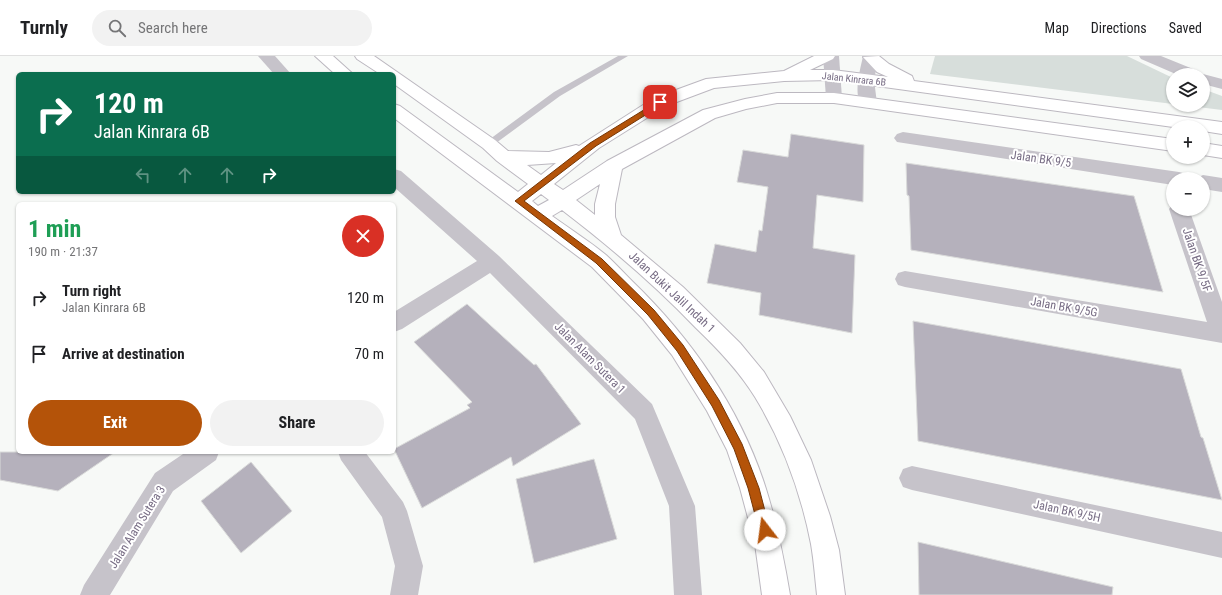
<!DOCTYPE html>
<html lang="en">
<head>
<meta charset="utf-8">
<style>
  :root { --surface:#fff; --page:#f2f2f2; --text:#202124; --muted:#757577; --line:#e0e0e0; --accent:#b45309 }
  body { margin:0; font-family:"Roboto Condensed",sans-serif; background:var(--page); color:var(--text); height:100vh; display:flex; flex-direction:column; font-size:15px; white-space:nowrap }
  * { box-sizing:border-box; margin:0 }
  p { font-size:13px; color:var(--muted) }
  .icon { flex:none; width:22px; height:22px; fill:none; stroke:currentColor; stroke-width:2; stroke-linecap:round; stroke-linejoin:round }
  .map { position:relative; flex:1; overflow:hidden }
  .panel { position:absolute; left:16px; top:146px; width:380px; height:252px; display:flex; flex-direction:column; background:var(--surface); border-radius:6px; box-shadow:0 1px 3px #0004 }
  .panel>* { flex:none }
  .banner { position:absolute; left:16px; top:16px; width:380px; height:122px; border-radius:6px; box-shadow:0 1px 3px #0004; background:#0b6e4f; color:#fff; overflow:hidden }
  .tools { position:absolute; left:1166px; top:12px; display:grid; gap:8px }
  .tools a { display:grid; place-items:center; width:44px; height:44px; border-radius:50%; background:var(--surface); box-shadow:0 1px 3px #0004; font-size:20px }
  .pin { position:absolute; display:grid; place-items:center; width:34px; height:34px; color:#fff; margin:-17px; border-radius:8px; box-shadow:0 2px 6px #0006 }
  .me { position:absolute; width:44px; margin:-22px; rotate:345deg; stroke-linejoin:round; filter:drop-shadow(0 0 3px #0008) }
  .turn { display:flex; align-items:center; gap:14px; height:84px; padding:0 12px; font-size:18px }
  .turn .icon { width:52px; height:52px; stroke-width:2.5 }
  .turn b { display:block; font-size:28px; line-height:34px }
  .lanes { display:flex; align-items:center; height:38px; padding:0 12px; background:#0003; justify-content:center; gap:20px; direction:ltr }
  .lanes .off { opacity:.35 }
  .round { display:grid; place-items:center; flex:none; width:42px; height:42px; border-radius:21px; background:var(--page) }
  .overview { display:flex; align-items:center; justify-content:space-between; height:68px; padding:0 12px }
  h1 { font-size:24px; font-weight:700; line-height:30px; color:#1e9e55 }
  .cta { display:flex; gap:8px; margin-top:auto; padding:8px 12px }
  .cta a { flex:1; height:46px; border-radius:24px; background:var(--accent); color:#fff; font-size:16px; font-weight:700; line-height:46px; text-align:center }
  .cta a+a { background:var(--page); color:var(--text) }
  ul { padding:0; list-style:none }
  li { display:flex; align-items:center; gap:12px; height:56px; padding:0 12px }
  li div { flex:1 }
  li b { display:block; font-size:15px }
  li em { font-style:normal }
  header { display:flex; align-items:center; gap:24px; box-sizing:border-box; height:56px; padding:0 20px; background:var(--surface); border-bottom:1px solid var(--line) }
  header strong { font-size:19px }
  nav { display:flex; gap:22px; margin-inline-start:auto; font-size:14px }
  .search { width:280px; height:36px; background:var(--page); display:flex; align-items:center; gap:10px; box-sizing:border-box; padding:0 14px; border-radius:22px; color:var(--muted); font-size:15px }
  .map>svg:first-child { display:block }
  .green { fill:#d7dedb }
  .building { fill:#b5b1bc; stroke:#dadbda }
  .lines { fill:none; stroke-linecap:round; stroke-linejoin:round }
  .secondary-casing { stroke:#bcb8c0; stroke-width:2 }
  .lane { fill:#c6c3ca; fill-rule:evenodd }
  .street { fill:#c6c3ca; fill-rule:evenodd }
  .secondary { fill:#fff; fill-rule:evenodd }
  .route { fill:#b45309; stroke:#753606 }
  .labels { text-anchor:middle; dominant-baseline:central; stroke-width:4; stroke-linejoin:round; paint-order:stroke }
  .far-street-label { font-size:10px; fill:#776c84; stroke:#fff }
  .street-label { font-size:12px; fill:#776c84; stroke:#fff }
</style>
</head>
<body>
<header>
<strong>Turnly</strong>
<div class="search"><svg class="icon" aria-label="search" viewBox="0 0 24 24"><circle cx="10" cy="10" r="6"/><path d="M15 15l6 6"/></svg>Search here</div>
<nav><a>Map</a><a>Directions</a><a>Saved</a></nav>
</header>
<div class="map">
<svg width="1222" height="539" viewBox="0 0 1222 539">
  <rect width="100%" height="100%" fill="#f7f9f7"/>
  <g class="green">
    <polygon points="935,0 1127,0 1173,22 1173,48 930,18"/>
    <polygon points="1203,33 1222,40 1222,54 1182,49 1203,49"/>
  </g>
  <g class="building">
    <polygon points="791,78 864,89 863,146 817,139 813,192 855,199 852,277 759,259 761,237 707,227 715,188 756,196 759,174 762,175 768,131 737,126 743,94 788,101"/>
    <polygon points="906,107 1134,140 1163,236 911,194 909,140 907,139"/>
    <polygon points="467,248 534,309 536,308 581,368 513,410 511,401 422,452 394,393 470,352 467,349 472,346 414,286"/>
    <polygon points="913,265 1181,313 1201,381 1203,382 1222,444 918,385"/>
    <polygon points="0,396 115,396 58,435 0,424"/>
    <polygon points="594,403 617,483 534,507 516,423"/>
    <polygon points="251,406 292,455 241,497 201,445"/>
    <polygon points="918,486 1113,531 1112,539 919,539"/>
  </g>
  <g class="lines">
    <defs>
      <g id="secondary">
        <polygon points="315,0 333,0 353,18 335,18"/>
        <path d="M355 0H374L495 84 508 95 549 96 576 89 579 90 654 42 706 23 784 15 814 0H835L833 3 810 14H833L888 21 877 16 863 1 879 0 889 8 912 20 914 25 1222 66V78L1203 75V71H1173L833 24 784 25 714 32 666 50 599 92 554 128 563 134 607 105 703 54 745 43 777 37H834L1173 83V95L834 47H777L746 53 715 62 622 113 615 148V161L621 179 683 231 740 287 764 316 790 360 811 404 830 460 839 494 845 539H817C815 522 814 505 811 488 801 437 782 385 755 341 739 315 718 293 696 272 655 229 609 190 562 154L552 160C570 173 589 185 606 199 615 207 623 216 632 225 691 282 741 353 766 433 777 468 784 503 790 539H762L755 488 740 432 727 394 707 355 672 299 643 263 592 211 394 62V48L400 50 518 136 528 128 497 105 483 92 394 28V18H380L357 3ZM556 107 541 119 527 109ZM600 128 595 148V159L576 144ZM541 138 549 144 538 150 532 145Z"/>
        <polygon points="1203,87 1222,90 1222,102 1203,99"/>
      </g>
    </defs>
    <use href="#secondary" class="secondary-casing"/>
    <polygon class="lane" points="618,0 628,0 560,40 492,90 486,90 485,88 486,86 554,36"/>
    <g class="street">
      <polygon points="258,0 275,0 291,18 274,18"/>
      <polygon points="823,0 839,0 842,42 840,46 834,47 828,46 826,42"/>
      <path d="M863 0H879L874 24 877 47 874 51 868 52 862 51C853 37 860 15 863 0Z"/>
      <polygon points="1139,0 1161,0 1198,15 1200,19 1203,18 1222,23 1222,33 1203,28 1203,19 1178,19 1141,3"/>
      <polygon points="903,76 1179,116 1186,118 1188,123 1173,123 1173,129 897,86 894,82 897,78"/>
      <polygon points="394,113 401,115 499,200 652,348 695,450 702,539 674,539 669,450 635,363 490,217 402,273 394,276 394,256 477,205 394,131"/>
      <polygon points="1203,119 1222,122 1222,136 1203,133 1203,123 1195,123"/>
      <polygon points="1173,148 1173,153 1189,153 1222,246 1222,287 905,231 898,229 895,223 898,217 905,215 1207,266 1169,153"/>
      <polygon points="186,396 219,396 216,404 173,435 110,539 80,539 84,529 155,417"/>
      <polygon points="338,396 365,396 403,446 407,455 423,510 418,539 390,539 395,510 382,461 341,404"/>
      <polygon points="912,410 1222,476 1222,502 912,434 903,431 899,422 903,413"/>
    </g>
    <use href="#secondary" class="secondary"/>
  </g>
  <polygon class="route" points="660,44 664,46 663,48 596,90 524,145 602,203 654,254 683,289 719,344 742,388 759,432 770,474 768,478 765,480 761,478 759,474 748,432 734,393 712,350 677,295 648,259 596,207 515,145 590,87"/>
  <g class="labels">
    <g class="far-street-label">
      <text transform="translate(854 23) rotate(6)">Jalan Kinrara 6B</text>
    </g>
    <g class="street-label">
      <text transform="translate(1041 103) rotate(8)">Jalan BK 9/5</text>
      <text transform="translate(1197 204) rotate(71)">Jalan BK 9/5F</text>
      <text transform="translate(672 236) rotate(43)">Jalan Bukit Jalil Indah 1</text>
      <text transform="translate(1064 251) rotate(10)">Jalan BK 9/5G</text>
      <text transform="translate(590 302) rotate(45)">Jalan Alam Sutera 1</text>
      <text transform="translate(1067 455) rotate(12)">Jalan BK 9/5H</text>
      <text transform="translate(137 471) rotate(-58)">Jalan Alam Sutera 3</text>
    </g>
  </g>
</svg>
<div class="tools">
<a><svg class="icon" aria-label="layers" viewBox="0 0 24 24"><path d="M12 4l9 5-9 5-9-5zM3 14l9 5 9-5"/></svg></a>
<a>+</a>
<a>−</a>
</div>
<div class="pin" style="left:660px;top:46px;background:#d93025"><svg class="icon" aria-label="arrive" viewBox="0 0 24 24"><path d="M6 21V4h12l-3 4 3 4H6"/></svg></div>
<svg class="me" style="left:765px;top:474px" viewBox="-20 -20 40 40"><circle r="19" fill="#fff"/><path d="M0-13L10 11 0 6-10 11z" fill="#b45309"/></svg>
<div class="banner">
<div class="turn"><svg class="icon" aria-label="right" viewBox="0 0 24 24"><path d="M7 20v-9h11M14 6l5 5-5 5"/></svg><div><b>120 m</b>Jalan Kinrara 6B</div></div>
<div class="lanes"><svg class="icon off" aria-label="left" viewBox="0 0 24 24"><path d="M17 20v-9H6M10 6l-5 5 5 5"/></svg><svg class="icon off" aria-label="ahead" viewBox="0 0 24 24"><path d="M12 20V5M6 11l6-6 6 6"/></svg><svg class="icon off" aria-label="ahead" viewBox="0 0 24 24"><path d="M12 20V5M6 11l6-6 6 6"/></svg><svg class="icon" aria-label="right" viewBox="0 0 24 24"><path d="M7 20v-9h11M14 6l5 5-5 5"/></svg></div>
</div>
<section class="panel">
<div class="overview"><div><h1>1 min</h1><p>190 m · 21:37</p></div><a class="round" style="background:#d93025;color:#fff"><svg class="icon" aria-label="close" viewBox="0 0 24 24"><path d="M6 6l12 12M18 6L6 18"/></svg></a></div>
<ul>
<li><svg class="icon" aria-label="right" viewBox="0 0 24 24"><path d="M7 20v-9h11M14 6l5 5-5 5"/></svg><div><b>Turn right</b><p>Jalan Kinrara 6B</p></div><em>120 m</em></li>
<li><svg class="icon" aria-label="arrive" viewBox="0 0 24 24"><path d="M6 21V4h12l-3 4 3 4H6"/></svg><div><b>Arrive at destination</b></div><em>70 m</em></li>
</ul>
<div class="cta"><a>Exit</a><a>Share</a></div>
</section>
</div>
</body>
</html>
